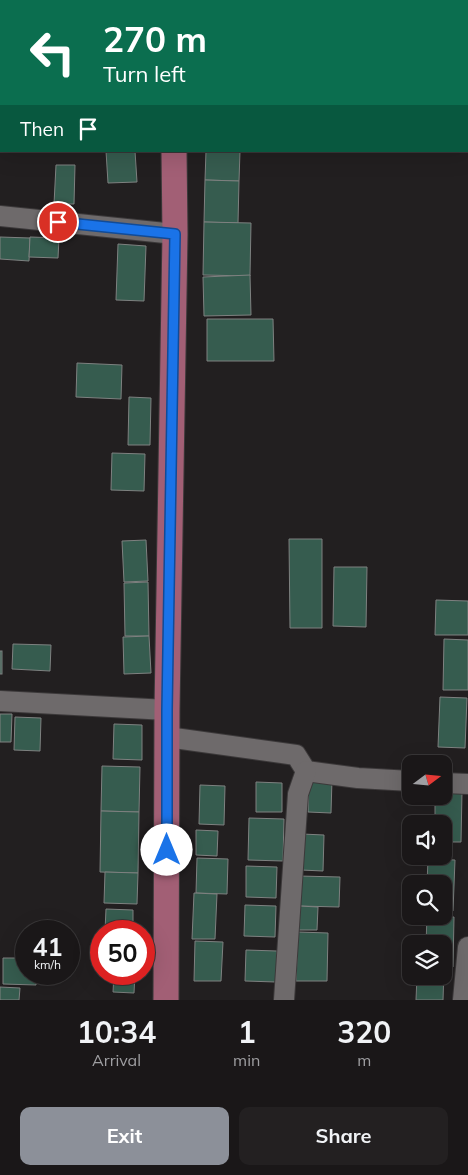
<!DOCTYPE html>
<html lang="en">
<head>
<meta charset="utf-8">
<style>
  :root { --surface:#1a1718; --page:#232021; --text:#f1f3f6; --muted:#9f9fa2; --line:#383637; --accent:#8c9099 }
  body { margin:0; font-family:Mulish,sans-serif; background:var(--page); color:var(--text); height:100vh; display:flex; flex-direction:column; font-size:19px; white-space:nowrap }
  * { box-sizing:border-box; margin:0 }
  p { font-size:16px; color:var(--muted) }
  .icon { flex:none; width:28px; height:28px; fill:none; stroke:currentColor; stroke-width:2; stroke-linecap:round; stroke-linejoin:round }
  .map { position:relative; height:1000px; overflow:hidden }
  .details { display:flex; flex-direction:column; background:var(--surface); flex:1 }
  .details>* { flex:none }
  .guide { position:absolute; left:0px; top:0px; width:469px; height:152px; box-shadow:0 5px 20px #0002,0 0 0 1px var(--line); background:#0b6e4f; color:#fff; overflow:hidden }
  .needle { width:32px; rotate:74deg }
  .controls { position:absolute; left:402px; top:755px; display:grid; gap:10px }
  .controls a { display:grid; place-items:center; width:50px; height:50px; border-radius:10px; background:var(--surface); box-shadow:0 5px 20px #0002,0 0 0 1px var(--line); font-size:25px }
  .speed { position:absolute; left:15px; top:920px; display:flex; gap:10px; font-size:25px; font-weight:700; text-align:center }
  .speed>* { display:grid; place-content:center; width:65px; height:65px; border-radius:50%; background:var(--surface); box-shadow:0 5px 20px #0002,0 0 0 1px var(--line); line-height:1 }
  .speed small { font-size:12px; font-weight:400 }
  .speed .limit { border:8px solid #d22; background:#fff; color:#111 }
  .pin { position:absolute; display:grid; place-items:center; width:42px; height:42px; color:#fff; margin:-21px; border:2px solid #fff; border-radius:50%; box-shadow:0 1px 5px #0007 }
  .me { position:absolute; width:55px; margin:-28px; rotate:0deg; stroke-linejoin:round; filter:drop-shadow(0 0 4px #0008) }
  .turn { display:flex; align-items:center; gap:18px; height:105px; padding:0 20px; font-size:22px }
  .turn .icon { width:65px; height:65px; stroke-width:2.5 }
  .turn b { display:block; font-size:35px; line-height:42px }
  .then { display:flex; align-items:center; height:48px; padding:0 20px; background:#0003; gap:10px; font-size:19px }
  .eta { display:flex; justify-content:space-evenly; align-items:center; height:85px; text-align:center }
  .eta b { font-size:30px; font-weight:700; line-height:35px }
  .action { display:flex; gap:10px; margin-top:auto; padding:10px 20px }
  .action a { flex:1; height:58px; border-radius:10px; background:var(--accent); color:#fff; font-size:20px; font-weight:700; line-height:58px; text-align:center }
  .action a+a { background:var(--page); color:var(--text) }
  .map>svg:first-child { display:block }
  .building { fill:#365c4f; stroke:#7e8180 }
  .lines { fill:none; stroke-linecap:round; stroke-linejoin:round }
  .minor-casing { stroke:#3c393a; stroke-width:22 }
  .major-casing { stroke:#3c393a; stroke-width:27 }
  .minor { stroke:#6e6a6b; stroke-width:20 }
  .major { stroke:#a25f75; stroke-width:25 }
  .route-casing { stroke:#114b97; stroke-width:12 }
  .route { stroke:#1a73e8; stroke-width:9 }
</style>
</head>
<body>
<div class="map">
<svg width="468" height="1000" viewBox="0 0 468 1000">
  <rect width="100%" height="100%" fill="#221f20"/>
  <g class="building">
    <rect x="110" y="0" width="36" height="1"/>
    <polygon points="106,151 135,151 137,182 108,183"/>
    <polygon points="206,151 240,151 239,181 205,180"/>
    <polygon points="56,165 75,165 74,204 54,204"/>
    <polygon points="205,180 239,181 238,223 204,222"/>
    <polygon points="204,222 251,223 250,276 203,275"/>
    <polygon points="0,237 30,238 29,261 0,259"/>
    <polygon points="30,237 59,238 58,258 29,257"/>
    <polygon points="118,244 146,246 144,301 116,300"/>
    <polygon points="250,275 251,315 204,316 203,277"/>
    <polygon points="207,319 273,319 274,361 207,361"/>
    <polygon points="77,363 122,365 121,399 76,397"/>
    <polygon points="129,397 151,398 150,445 128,445"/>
    <polygon points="112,453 145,454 144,491 111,490"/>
    <polygon points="289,539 322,539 322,628 290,628"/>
    <polygon points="146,540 148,581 124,582 122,541"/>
    <polygon points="334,567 367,567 366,627 333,626"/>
    <polygon points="148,582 149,636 125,636 124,583"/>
    <polygon points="436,600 468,601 468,635 435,635"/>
    <polygon points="149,636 151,673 124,674 123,637"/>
    <polygon points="444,639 468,640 468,690 443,690"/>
    <polygon points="13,644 51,645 50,671 12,669"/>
    <rect x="0" y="651" width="2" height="23"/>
    <polygon points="440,697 467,698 465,748 438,747"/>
    <polygon points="0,714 12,714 11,742 0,742"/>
    <polygon points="15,717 41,718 40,751 14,750"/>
    <polygon points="114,724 142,725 142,760 113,759"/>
    <polygon points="102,766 140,767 139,812 101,811"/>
    <polygon points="309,778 332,779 331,813 308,812"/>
    <polygon points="256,782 282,783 282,812 256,812"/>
    <polygon points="200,785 225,786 224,825 199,824"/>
    <polygon points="444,791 462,792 461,842 444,842 444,824 435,824 435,796 444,796"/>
    <polygon points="101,811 139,812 138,873 100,872"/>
    <polygon points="249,818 284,819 283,861 248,860"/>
    <polygon points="196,830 218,831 217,856 196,855"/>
    <polygon points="302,834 324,835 323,871 301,870"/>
    <polygon points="197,858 228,859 227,894 196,893"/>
    <polygon points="428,859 455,860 453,911 444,910 444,884 427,884"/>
    <polygon points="246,866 277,867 276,898 246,897"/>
    <polygon points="105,872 138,873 137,904 104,903"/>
    <polygon points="299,876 340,877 339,907 299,906"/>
    <polygon points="194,893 217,894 215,939 192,939"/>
    <polygon points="245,905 276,906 275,937 244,936"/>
    <polygon points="299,906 318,907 317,930 298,930"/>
    <polygon points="106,909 133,910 133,931 105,931"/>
    <polygon points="427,916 454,917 453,967 444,967 444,944 426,944"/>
    <polygon points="298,932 328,933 327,981 296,981"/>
    <polygon points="195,941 223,942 221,981 194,981"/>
    <polygon points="246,950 277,951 276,982 245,981"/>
    <polygon points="3,958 26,958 26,974 37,974 36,985 3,984"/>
    <polygon points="444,971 443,1000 416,1000 417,976 444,976"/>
    <polygon points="114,974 135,974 134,993 113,992"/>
    <polygon points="0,987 20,988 19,1000 0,1000"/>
  </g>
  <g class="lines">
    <defs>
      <g id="minor">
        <polyline points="0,216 175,234"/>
        <polyline points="0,701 167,710"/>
        <polyline points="167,737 296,755 306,771 358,778 411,781"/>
        <polyline points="444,783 468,784"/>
        <polyline points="284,1000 298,794 306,771"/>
        <polyline points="463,1000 468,947"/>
      </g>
      <g id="major">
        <polyline points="174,1 174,0"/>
        <polyline points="166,1000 167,710 175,234 174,151"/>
      </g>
    </defs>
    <use href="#minor" class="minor-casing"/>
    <use href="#major" class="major-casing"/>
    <use href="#minor" class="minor"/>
    <use href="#major" class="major"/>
  </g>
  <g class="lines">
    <defs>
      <polyline id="route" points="58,222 175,234 167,710 167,850"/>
    </defs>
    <use href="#route" class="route-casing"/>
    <use href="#route" class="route"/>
  </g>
</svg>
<div class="controls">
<a><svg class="needle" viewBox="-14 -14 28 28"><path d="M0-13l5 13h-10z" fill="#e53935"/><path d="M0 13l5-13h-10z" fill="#9f9fa2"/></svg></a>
<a><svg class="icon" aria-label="sound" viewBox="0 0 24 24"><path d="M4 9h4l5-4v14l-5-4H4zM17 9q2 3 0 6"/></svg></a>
<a><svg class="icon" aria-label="search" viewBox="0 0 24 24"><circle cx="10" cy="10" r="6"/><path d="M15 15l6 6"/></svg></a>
<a><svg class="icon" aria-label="layers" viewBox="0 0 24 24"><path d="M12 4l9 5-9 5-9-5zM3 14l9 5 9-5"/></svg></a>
</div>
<div class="speed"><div>41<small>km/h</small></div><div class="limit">50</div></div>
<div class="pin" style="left:58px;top:222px;background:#d93025"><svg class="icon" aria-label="arrive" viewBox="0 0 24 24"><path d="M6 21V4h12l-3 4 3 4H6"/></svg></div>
<svg class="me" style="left:167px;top:850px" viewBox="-20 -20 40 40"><circle r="19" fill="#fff"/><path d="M0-13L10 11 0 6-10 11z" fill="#1a73e8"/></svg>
<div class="guide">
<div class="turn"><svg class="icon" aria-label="left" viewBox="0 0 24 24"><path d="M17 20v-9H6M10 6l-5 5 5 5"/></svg><div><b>270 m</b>Turn left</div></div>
<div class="then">Then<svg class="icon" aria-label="arrive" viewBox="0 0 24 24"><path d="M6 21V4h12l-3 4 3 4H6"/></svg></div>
</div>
</div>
<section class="details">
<div class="eta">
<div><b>10:34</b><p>Arrival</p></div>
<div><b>1</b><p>min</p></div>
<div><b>320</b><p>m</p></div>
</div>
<div class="action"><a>Exit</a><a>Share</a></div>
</section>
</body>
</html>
